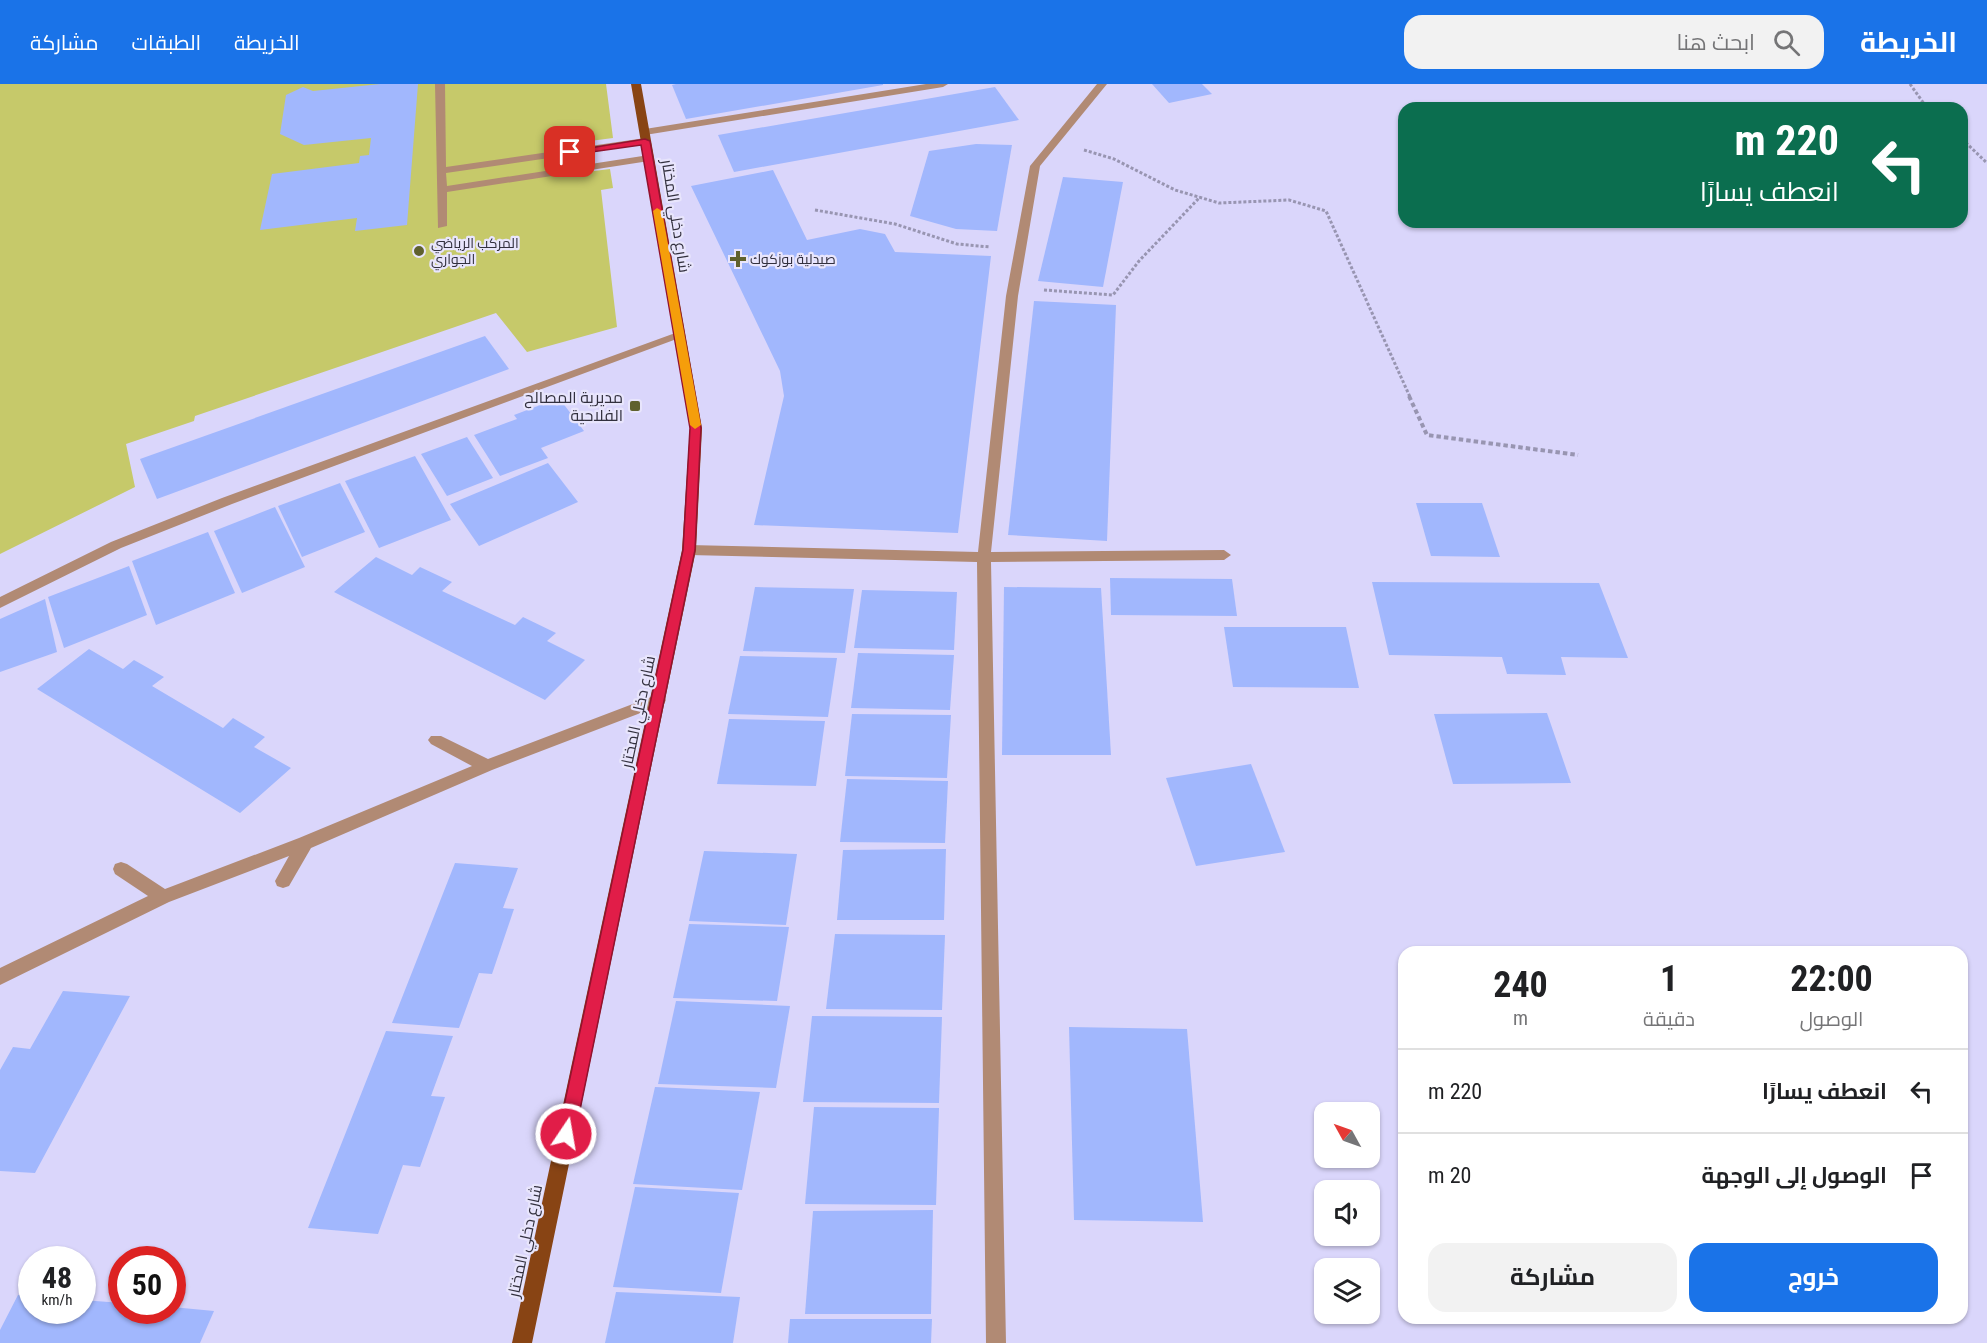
<!DOCTYPE html>
<html lang="ar">
<head>
<meta charset="utf-8">
<style>
  :root { --surface:#fff; --page:#f2f2f2; --text:#202124; --muted:#757577; --line:#e0e0e0; --accent:#1a73e8 }
  body { margin:0; font-family:"Roboto Condensed",Cairo,sans-serif; background:var(--page); color:var(--text); direction:rtl; height:100vh; display:flex; flex-direction:column; font-size:22px; white-space:nowrap }
  * { box-sizing:border-box; margin:0 }
  p { font-size:20px; color:var(--muted) }
  .icon { flex:none; width:33px; height:33px; fill:none; stroke:currentColor; stroke-width:2; stroke-linecap:round; stroke-linejoin:round }
  .map { position:relative; flex:1; overflow:hidden; direction:ltr }
  .drawer { position:absolute; left:1398px; top:862px; width:570px; height:378px; display:flex; flex-direction:column; background:var(--surface); border-radius:18px; box-shadow:0 2px 4px #0004; direction:rtl }
  .drawer>* { flex:none }
  .hud { position:absolute; left:1398px; top:18px; width:570px; height:126px; border-radius:18px; box-shadow:0 2px 4px #0004; direction:rtl; background:#0b6e4f; color:#fff; overflow:hidden }
  .needle { width:39px; rotate:310deg }
  .controls { position:absolute; left:1314px; top:1018px; display:grid; gap:12px }
  .controls a { display:grid; place-items:center; width:66px; height:66px; border-radius:12px; background:var(--surface); box-shadow:0 2px 4px #0004; font-size:30px }
  .speed { position:absolute; left:18px; top:1162px; display:flex; gap:12px; font-size:30px; font-weight:700; text-align:center }
  .speed>* { display:grid; place-content:center; width:78px; height:78px; border-radius:50%; background:var(--surface); box-shadow:0 2px 4px #0004; line-height:1 }
  .speed small { font-size:15px; font-weight:400 }
  .speed .limit { border:9px solid #d22; background:#fff; color:#111 }
  .pin { position:absolute; display:grid; place-items:center; width:51px; height:51px; color:#fff; margin:-26px; border-radius:12px; box-shadow:0 3px 9px #0006 }
  .me { position:absolute; width:66px; margin:-33px; rotate:12deg; stroke-linejoin:round; filter:drop-shadow(0 0 4px #0008) }
  .turn { display:flex; align-items:center; gap:21px; height:126px; padding:0 30px; font-size:27px }
  .turn .icon { width:78px; height:78px; stroke-width:2.5 }
  .turn b { display:block; font-size:42px; line-height:51px }
  .eta { display:flex; justify-content:space-evenly; align-items:center; height:102px; text-align:center }
  .eta b { font-size:36px; font-weight:700; line-height:42px }
  .cta { display:flex; gap:12px; margin-top:auto; padding:12px 30px }
  .cta a { flex:1; height:69px; border-radius:18px; background:var(--accent); color:#fff; font-size:24px; font-weight:700; line-height:69px; text-align:center }
  .cta a+a { background:var(--page); color:var(--text) }
  ul { padding:0; list-style:none }
  li { display:flex; align-items:center; gap:18px; height:84px; padding:0 30px; border-top:2px solid var(--line) }
  li div { flex:1 }
  li b { display:block; font-size:22px }
  li em { font-style:normal }
  header { display:flex; align-items:center; gap:36px; box-sizing:border-box; height:84px; padding:0 30px; background:var(--accent); color:#fff }
  header strong { font-size:28px }
  nav { display:flex; gap:33px; margin-inline-start:auto; font-size:21px }
  .search { width:420px; height:54px; background:var(--page); display:flex; align-items:center; gap:15px; box-sizing:border-box; padding:0 21px; border-radius:18px; color:var(--muted); font-size:22px }
  .map>svg:first-child { display:block }
  .green { fill:#c6c96a }
  .building { fill:#a1b7fd }
  .lines { fill:none; stroke-linecap:round; stroke-linejoin:round }
  .path-far1 { stroke:#9895b1; stroke-width:3; stroke-dasharray:3 2; stroke-linecap:butt }
  .path { stroke:#9895b1; stroke-width:4; stroke-dasharray:4.5 3; stroke-linecap:butt }
  .minor { fill:#b18a74; fill-rule:evenodd }
  .major { fill:#884414; fill-rule:evenodd }
  .route { fill:#e11d48; stroke:#92132f; stroke-width:1.5 }
  .slow { fill:#f59e0b }
  .poi-dot { fill:#5f612e; stroke:#e8e5fc; stroke-width:2 }
  .labels { text-anchor:middle; dominant-baseline:central; stroke-width:4.5; stroke-linejoin:round; paint-order:stroke }
  .far-poi-label { font-size:14px; fill:#32303e; stroke:#e8e5fc; text-anchor:start }
  .street-label { font-size:16px; fill:#32303e; stroke:#e8e5fc }
  .poi-label { font-size:16px; fill:#32303e; stroke:#e8e5fc; text-anchor:end }
</style>
</head>
<body>
<header>
<strong>الخريطة</strong>
<div class="search"><svg class="icon" aria-label="search" viewBox="0 0 24 24"><circle cx="10" cy="10" r="6"/><path d="M15 15l6 6"/></svg>ابحث هنا</div>
<nav><a>الخريطة</a><a>الطبقات</a><a>مشاركة</a></nav>
</header>
<div class="map">
<svg width="1987" height="1259" viewBox="0 0 1987 1259">
  <rect width="100%" height="100%" fill="#dad6fb"/>
  <polygon class="green" points="0,0 606,0 613,54 590,57 594,87 610,85 613,104 601,106 617,243 527,268 496,229 195,332 194,337 126,360 135,403 0,470"/>
  <g class="building">
    <polygon points="380,0 418,0 407,141 355,147 357,134 260,146 272,90 359,79 360,72 369,71 371,54 304,61 280,50 286,11 303,3 313,7"/>
    <polygon points="676,0 883,0 883,1 686,35 672,1"/>
    <polygon points="1152,0 1202,0 1212,10 1169,19"/>
    <polygon points="995,3 1019,36 734,88 718,51"/>
    <polygon points="976,60 1012,61 997,147 956,145 910,132 929,67"/>
    <polygon points="773,86 807,156 860,145 885,150 895,168 991,172 958,449 754,441 784,312 780,287 691,102"/>
    <polygon points="1063,93 1123,98 1103,203 1038,197"/>
    <polygon points="1034,217 1116,221 1107,457 1008,451"/>
    <polygon points="485,252 509,285 157,415 140,375"/>
    <polygon points="559,314 584,347 541,364 548,374 500,392 474,351 517,335 514,331"/>
    <polygon points="467,353 493,394 447,412 421,370"/>
    <polygon points="415,372 451,436 379,464 345,397"/>
    <polygon points="548,379 578,418 479,462 450,420"/>
    <polygon points="340,399 365,448 302,473 278,422"/>
    <polygon points="1416,419 1482,419 1500,473 1431,472"/>
    <polygon points="275,423 305,483 242,509 214,447"/>
    <polygon points="208,448 235,509 156,541 132,477"/>
    <polygon points="376,473 412,491 420,483 452,498 442,507 515,541 523,533 556,549 547,557 585,576 545,616 334,508"/>
    <polygon points="129,482 147,531 64,564 48,513"/>
    <polygon points="1110,494 1232,495 1237,532 1111,531"/>
    <polygon points="1372,498 1599,499 1628,574 1561,573 1566,591 1507,590 1502,573 1389,571"/>
    <polygon points="755,503 854,505 845,569 743,567"/>
    <polygon points="1004,503 1101,504 1111,671 1002,671"/>
    <polygon points="862,506 957,508 954,566 854,564"/>
    <polygon points="45,515 57,568 0,588 0,535"/>
    <polygon points="1224,543 1346,543 1359,604 1233,603"/>
    <polygon points="89,565 123,585 134,576 164,593 152,602 223,644 233,634 265,653 254,663 291,684 240,729 37,605"/>
    <polygon points="858,569 954,571 950,626 851,624"/>
    <polygon points="740,572 837,574 828,633 728,630"/>
    <polygon points="1547,629 1571,699 1453,700 1434,630"/>
    <polygon points="852,630 951,631 947,694 845,692"/>
    <polygon points="729,635 825,637 816,702 717,700"/>
    <polygon points="1251,680 1285,768 1196,782 1166,694"/>
    <polygon points="847,695 948,697 945,759 840,758"/>
    <polygon points="946,765 944,836 837,836 843,766"/>
    <polygon points="704,767 797,770 786,841 689,837"/>
    <polygon points="455,779 518,784 503,824 514,825 492,890 479,889 459,944 392,939"/>
    <polygon points="689,840 789,843 777,917 673,914"/>
    <polygon points="835,850 945,851 942,926 826,925"/>
    <polygon points="63,907 130,912 35,1089 0,1087 0,986 13,963 30,965"/>
    <polygon points="676,917 790,922 776,1004 658,1000"/>
    <polygon points="812,932 942,933 939,1019 803,1018"/>
    <polygon points="1069,943 1187,945 1203,1138 1074,1136"/>
    <polygon points="386,947 453,952 431,1012 445,1013 420,1083 403,1081 378,1150 308,1144"/>
    <polygon points="655,1003 760,1008 742,1106 633,1100"/>
    <polygon points="814,1023 939,1024 936,1121 805,1120"/>
    <polygon points="635,1103 739,1109 721,1209 613,1203"/>
    <polygon points="933,1126 931,1230 805,1230 813,1127"/>
    <polygon points="616,1208 740,1213 733,1259 605,1259"/>
    <polygon points="18,1211 32,1212 32,1227 82,1227 82,1216 122,1219 122,1227 172,1227 172,1223 214,1227 200,1259 0,1259 0,1246"/>
    <polygon points="790,1235 932,1235 931,1259 788,1259"/>
  </g>
  <g class="lines">
    <g class="path-far1">
      <polyline points="1910,0 1927,24"/>
      <polyline points="1962,55 1987,79"/>
      <polyline points="1084,66 1114,75 1175,106 1219,119 1289,116 1326,127 1410,313"/>
      <polyline points="815,126 895,140 957,160 990,163"/>
      <polyline points="1044,206 1113,211 1139,177 1200,113"/>
    </g>
    <polyline class="path" points="1409,312 1427,351 1578,371"/>
    <g class="minor">
      <polygon points="435,0 445,0 446,83 645,54 650,57 645,60 446,89 447,102 649,71 654,74 649,77 447,108 447,142 438,144"/>
      <polygon points="926,0 948,0 943,3 645,51 640,48 645,45"/>
      <polygon points="1097,0 1107,0 1040,82 1018,212 991,468 1224,466 1231,471 1224,476 991,478 1006,1259 986,1259 977,478 689,471 682,466 689,461 978,468 1006,212 1030,82"/>
      <polygon points="678,248 684,251 682,253 232,420 121,464 0,524 0,513 111,458 222,414"/>
      <polygon points="659,610 664,612 666,616 664,620 492,686 311,764 289,802 283,804 277,802 275,797 289,772 169,818 0,901 0,884 148,812 115,790 113,785 115,780 121,778 127,780 165,805 299,754 472,682 431,660 428,656 431,652 441,652 488,675"/>
    </g>
    <polygon class="major" points="631,0 641,0 702,344 696,466 532,1259 512,1259 682,466 690,344"/>
  </g>
  <polygon class="route" points="645,55 650,57 701,344 695,466 575,1050 572,1056 566,1058 560,1056 558,1050 683,466 690,344 641,61 570,71 565,68"/>
  <polygon class="slow" points="657,124 662,127 701,341 695,345 690,341 653,127"/>
  <g class="poi-dot">
    <circle cx="419" cy="167" r="6"/>
    <path d="M735 166h6v6h6v6h-6v6h-6v-6h-6v-6h6z"/>
    <rect x="629" y="316" width="12" height="12" rx="3"/>
  </g>
  <g class="labels">
    <g class="far-poi-label">
      <text x="431" y="159">المركب الرياضي<tspan x="431" dy="16">الجواري</tspan></text>
      <text x="750" y="175">صيدلية بوزكوك</text>
    </g>
    <g class="street-label">
      <text transform="translate(676 132) rotate(81)">شارع دخلي المختار</text>
      <text transform="translate(638 628) rotate(-78)">شارع دخلي المختار</text>
      <text transform="translate(525 1157) rotate(-78)">شارع دخلي المختار</text>
    </g>
    <g class="poi-label">
      <text x="623" y="313">مديرية المصالح<tspan x="623" dy="18">الفلاحية</tspan></text>
    </g>
  </g>
</svg>
<div class="controls">
<a><svg class="needle" viewBox="-14 -14 28 28"><path d="M0-13l5 13h-10z" fill="#e53935"/><path d="M0 13l5-13h-10z" fill="#757577"/></svg></a>
<a><svg class="icon" aria-label="sound" viewBox="0 0 24 24"><path d="M4 9h4l5-4v14l-5-4H4zM17 9q2 3 0 6"/></svg></a>
<a><svg class="icon" aria-label="layers" viewBox="0 0 24 24"><path d="M12 4l9 5-9 5-9-5zM3 14l9 5 9-5"/></svg></a>
</div>
<div class="speed"><div>48<small>km/h</small></div><div class="limit">50</div></div>
<div class="pin" style="left:570px;top:68px;background:#d93025"><svg class="icon" aria-label="arrive" viewBox="0 0 24 24"><path d="M6 21V4h12l-3 4 3 4H6"/></svg></div>
<svg class="me" style="left:566px;top:1050px" viewBox="-20 -20 40 40"><circle r="17" fill="#e11d48" stroke="#fff" stroke-width="3"/><path d="M0-11L8 9 0 5-8 9z" fill="#fff"/></svg>
<div class="hud">
<div class="turn"><svg class="icon" aria-label="left" viewBox="0 0 24 24"><path d="M17 20v-9H6M10 6l-5 5 5 5"/></svg><div><b>220 m</b>انعطف يسارًا</div></div>
</div>
<section class="drawer">
<div class="eta">
<div><b>22:00</b><p>الوصول</p></div>
<div><b>1</b><p>دقيقة</p></div>
<div><b>240</b><p>m</p></div>
</div>
<ul>
<li><svg class="icon" aria-label="left" viewBox="0 0 24 24"><path d="M17 20v-9H6M10 6l-5 5 5 5"/></svg><div><b>انعطف يسارًا</b></div><em>220 m</em></li>
<li><svg class="icon" aria-label="arrive" viewBox="0 0 24 24"><path d="M6 21V4h12l-3 4 3 4H6"/></svg><div><b>الوصول إلى الوجهة</b></div><em>20 m</em></li>
</ul>
<div class="cta"><a>خروج</a><a>مشاركة</a></div>
</section>
</div>
</body>
</html>
